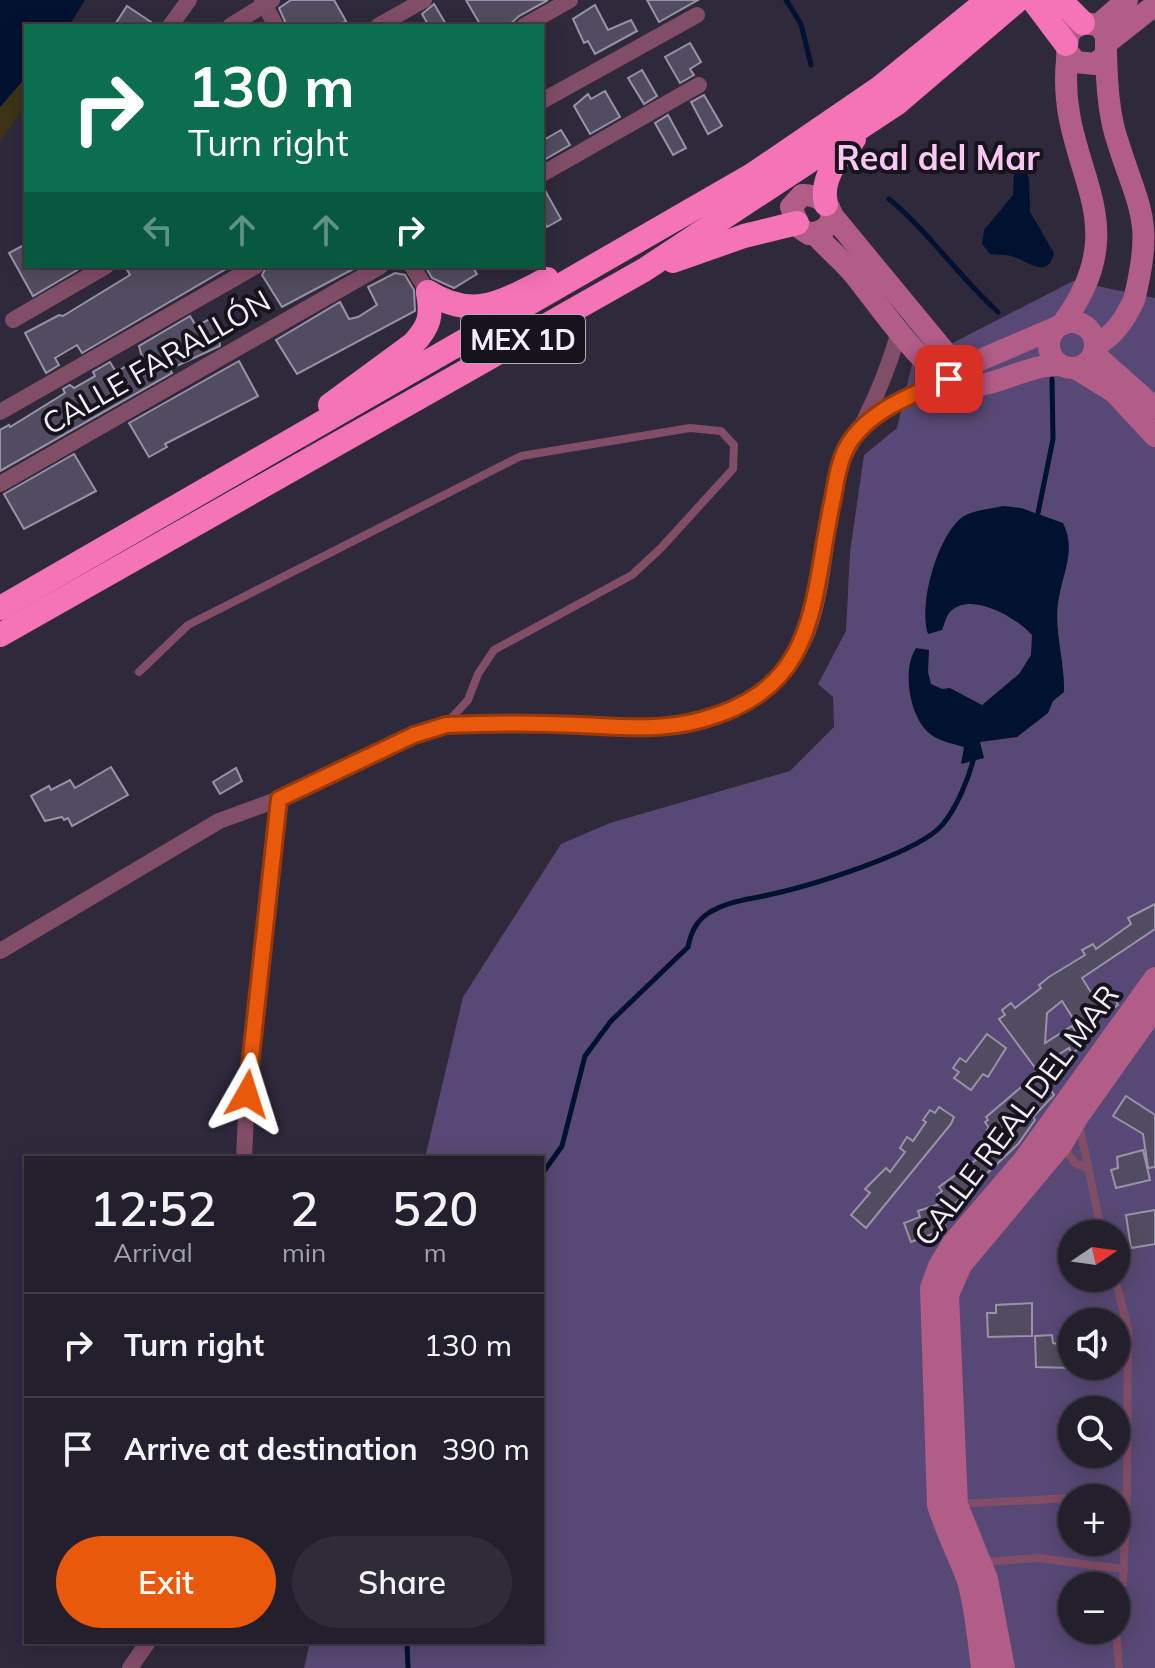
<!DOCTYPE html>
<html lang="en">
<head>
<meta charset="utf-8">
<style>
  :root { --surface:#231f2c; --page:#2f2c38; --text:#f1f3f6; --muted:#a3a2a9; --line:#403d48; --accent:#ea580c }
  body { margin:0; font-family:Mulish,sans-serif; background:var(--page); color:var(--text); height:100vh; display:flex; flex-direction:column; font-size:30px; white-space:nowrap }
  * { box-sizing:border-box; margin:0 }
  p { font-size:26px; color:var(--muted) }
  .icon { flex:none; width:44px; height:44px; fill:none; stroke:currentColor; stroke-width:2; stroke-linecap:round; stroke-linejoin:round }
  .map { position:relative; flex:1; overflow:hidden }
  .drawer { position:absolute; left:24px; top:1156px; width:520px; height:488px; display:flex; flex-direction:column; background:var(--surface); border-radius:0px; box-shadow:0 4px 20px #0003,0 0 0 2px var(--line) }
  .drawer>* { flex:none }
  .top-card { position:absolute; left:24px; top:24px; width:520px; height:244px; border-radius:0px; box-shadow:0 4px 20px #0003,0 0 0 2px var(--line); background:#0b6e4f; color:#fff; overflow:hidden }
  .needle { width:52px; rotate:77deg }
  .tools { position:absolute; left:1058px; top:1220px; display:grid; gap:16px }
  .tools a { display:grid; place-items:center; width:72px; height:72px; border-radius:50%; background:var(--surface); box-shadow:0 4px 20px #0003,0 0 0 2px var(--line); font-size:40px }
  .pin { position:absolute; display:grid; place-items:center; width:68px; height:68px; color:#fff; margin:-34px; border-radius:16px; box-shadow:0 4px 12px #0006 }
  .me { position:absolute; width:88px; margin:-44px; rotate:6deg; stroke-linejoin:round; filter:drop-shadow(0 0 6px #0008) }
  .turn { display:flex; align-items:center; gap:28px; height:168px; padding:0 32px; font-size:36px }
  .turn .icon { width:104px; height:104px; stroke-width:2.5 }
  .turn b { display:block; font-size:56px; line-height:68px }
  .lanes { display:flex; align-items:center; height:76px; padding:0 32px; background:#0003; justify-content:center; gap:40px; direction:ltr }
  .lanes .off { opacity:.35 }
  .eta { display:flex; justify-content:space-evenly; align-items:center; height:136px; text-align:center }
  .eta b { font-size:48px; font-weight:600; line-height:56px }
  .primary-button { display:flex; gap:16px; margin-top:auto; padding:16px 32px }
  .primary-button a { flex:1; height:92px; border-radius:48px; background:var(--accent); color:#fff; font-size:32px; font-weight:600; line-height:92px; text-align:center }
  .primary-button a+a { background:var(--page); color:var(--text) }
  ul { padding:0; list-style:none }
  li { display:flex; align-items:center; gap:24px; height:104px; padding:0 32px; border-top:2px solid var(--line) }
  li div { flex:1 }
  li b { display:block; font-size:30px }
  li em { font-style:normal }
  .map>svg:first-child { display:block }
  .green { fill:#584875; fill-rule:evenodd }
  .sand { fill:#3c3414 }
  .water { fill:#001230 }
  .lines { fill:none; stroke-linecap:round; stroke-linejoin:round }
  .stream { stroke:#001230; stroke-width:5 }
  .building { fill:#524c60; stroke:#9992a9; stroke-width:2 }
  .lane { stroke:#824d67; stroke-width:8 }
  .street { stroke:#824d67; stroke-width:16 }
  .secondary { stroke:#b15d87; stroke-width:22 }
  .highway { stroke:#f573b7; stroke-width:24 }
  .route-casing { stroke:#983908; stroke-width:20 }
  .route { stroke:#ea580c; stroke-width:14 }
  .labels { text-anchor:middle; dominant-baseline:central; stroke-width:8; stroke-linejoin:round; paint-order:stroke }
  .shield { fill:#16131c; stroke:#afabb7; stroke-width:2 }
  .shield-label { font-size:28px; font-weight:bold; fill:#f0ecf9 }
  .street-label { font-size:30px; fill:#f0ecf9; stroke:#16131c }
  .quarter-label { font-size:34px; font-weight:bold; fill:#fac7f3; stroke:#16131c }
</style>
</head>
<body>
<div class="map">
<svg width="1155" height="1668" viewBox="0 0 1155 1668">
  <rect width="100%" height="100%" fill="#2f293b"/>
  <path class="green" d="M1073 281 1155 298V1668H304L310 1642H542V1158H425L463 997 561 844 610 823 790 771 834 727 833 697 818 684 846 631 850 552 864 455 897 428 912 364ZM1072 1234H1116V1278H1072ZM1072 1322H1116V1366H1072ZM1072 1410H1116V1454H1072ZM1072 1498H1116V1542H1072ZM1072 1586H1116V1630H1072Z"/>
  <polygon class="sand" points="26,77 26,105 0,142 0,107"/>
  <g class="water">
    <polygon points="0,0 85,0 69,26 26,26 26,77 0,107"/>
    <path d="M1025 170 1029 178 1030 212 1054 253C1048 278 1032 264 1017 258 1008 254 999 255 990 254L982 244 984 230 1013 195 1014 174Z"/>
    <path d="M1003 506 1021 508 1063 523C1077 550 1062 574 1058 603 1054 630 1065 663 1064 692L1053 701 1048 713 1017 737 980 742 984 758 961 764 964 747C954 744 942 742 933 736 910 722 901 670 916 648L929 650 928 672 931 684 942 689 950 688 982 705 1019 674 1031 655 1032 635C1017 618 970 590 950 612 946 616 944 626 942 630L928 634C918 605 937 538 961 518 971 510 991 509 1003 506Z"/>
  </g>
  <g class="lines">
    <g class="stream">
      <polyline points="786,0 801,24 811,65"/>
      <path d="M889 199C930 233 959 277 998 312"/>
      <polyline points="1037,518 1053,439 1052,379"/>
      <path d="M542 1174 562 1146 585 1056 611 1021 688 947C691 932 696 921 710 912 729 901 747 900 768 895 806 887 920 853 943 824 957 807 969 778 974 757"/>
      <polyline points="407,1642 408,1668"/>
    </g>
  </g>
  <g class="building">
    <polygon points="291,0 334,0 346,21 337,26 287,26 279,8"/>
    <polygon points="466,0 548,0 519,16 508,26 481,26"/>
    <polygon points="647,0 698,0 659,22"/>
    <polygon points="434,4 447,26 429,26 422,14"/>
    <polygon points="595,5 608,30 631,20 637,31 595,54 588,41 584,43 573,19"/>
    <polygon points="127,6 157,26 114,26"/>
    <polygon points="690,43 701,62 690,69 694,75 680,83 665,57"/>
    <polygon points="642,70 657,96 644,104 628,78"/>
    <polygon points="605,91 620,117 590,134 574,106 588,94 591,99"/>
    <polygon points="704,95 722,126 708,134 691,102"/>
    <polygon points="668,115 686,148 673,155 655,123"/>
    <polygon points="561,130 570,145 542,161 542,141"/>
    <polygon points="542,185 561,219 547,227 542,219"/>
    <polygon points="26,244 26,266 84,266 33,296 9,253"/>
    <polygon points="125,266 231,266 82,353 77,345 55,358 59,365 46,373 25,333 59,315 63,316 130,275"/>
    <polygon points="267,266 359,266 282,307 262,275"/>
    <polygon points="425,266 472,266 477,274 454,288 432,278"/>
    <polygon points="395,273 405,275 414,290 415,311 297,374 276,340 340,302 349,319 358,317 377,305 368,287"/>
    <polygon points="190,316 196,326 214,317 224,335 219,337 220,346 170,369 172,373 0,471 0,430 9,425 10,427 65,393 63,389 70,385 74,388 95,376 93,372 110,362 116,372 142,357 139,346"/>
    <polygon points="239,361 258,396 165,444 167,447 149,457 129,423"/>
    <polygon points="74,454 96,491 24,529 4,494"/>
    <polygon points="111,767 128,795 72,826 68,818 64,820 62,817 45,821 31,796 49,786 51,790 70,780 75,788"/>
    <polygon points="236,768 242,781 220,794 213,782"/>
    <polygon points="1155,904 1155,929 1082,978 1094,997 1109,988 1118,1005 1081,1031 1062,1001 1047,1013 1045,1043 1072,1026 1084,1045 1072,1053 1069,1048 1036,1069 999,1019 1005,1015 1002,1010 1011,1003 1015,1008 1041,988 1039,985 1049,977 1085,955 1082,950 1093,944 1096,949 1131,924 1128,918"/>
    <polygon points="987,1034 1006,1048 988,1077 983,1074 971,1090 954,1078 959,1072 953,1068 960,1058 966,1062"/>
    <polygon points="1039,1072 1054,1095 1033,1117 1035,1120 1018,1144 942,1216 946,1229 911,1242 904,1223 920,1217 918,1211 943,1203 937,1195 942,1191 939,1187 976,1160 972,1155 993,1137 987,1130 989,1128 985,1122 988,1120 986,1117"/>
    <polygon points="1126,1096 1155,1115 1155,1167 1148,1168 1143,1134 1113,1116"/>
    <polygon points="939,1107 954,1117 951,1124 866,1228 851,1215 870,1193 865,1189 886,1168 890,1172 905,1152 900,1148 907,1137 913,1141 926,1122 923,1120 930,1110 935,1113"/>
    <polygon points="1143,1150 1150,1180 1116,1188 1111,1170 1118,1168 1117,1157"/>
    <polygon points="1155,1210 1155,1244 1131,1248 1126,1215"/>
    <polygon points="1032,1303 1032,1336 988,1337 987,1313 996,1313 996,1305"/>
    <polygon points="1052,1335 1053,1343 1072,1348 1072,1368 1036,1367 1035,1336"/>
  </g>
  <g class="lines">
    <g class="lane">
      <polyline points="139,672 188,625 521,456 690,428 721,431 734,445 733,469 661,548 632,575 494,650 478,674 468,700 446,724"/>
      <polyline points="1079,1123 1102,1234"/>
      <polyline points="1062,1145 1075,1163 1087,1168"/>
      <polyline points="1115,1278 1128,1329 1127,1496 1123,1581 1116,1629"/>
      <polyline points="1078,1498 1127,1496"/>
      <polyline points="959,1504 1072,1498"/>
      <polyline points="981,1562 1039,1558 1124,1569"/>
      <polyline points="1116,1630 1119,1668"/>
    </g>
    <g class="street">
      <polyline points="262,0 276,26"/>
      <polyline points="170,26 189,0"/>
      <polyline points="230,26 272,0"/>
      <polyline points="378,26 424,0"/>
      <polyline points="524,26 570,0"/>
      <polyline points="542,101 697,15"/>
      <polyline points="542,174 699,85"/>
      <polyline points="412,266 428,292"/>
      <polyline points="13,320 106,266"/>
      <polyline points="0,412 256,266"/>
      <polyline points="865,425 900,400 949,379"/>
      <polyline points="0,484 381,266"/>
      <path d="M0 951 219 821 279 799 414 735 446 725C488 723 531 724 573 725 606 726 638 729 670 727 728 722 787 686 808 631 826 582 825 527 837 476 843 453 856 438 866 417 880 389 890 362 899 332"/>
      <polyline points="244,1158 247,1094 279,799"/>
      <polyline points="130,1668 148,1642"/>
    </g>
    <g class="secondary">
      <polyline points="1098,25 1127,0"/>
      <polyline points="1108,42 1155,5"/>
      <path d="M802 195C832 194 847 228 809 234L800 228 791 207Z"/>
      <polyline points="831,214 949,357 966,362 978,361 1057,327"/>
      <path d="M814 233C826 247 841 259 853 273 875 299 930 383 964 386 996 388 1027 364 1060 365"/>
      <circle cx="1072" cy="345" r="23"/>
      <path d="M1063 323C1141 217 1056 168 1067 60 1068 49 1065 41 1071 30L1083 23 1098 25 1106 35V55L1095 64 1076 62 1067 51"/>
      <path d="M1095 346C1114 336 1125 319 1134 300 1155 216 1138 210 1115 133 1108 107 1107 81 1106 55"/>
      <polyline points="1094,354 1155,408"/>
      <polyline points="1075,368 1114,392 1155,436"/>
      <path d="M982 1668C978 1639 976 1609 968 1581 959 1555 946 1532 938 1505L931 1288 939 1266 953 1243 1024 1160 1155 978"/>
      <polyline points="1004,1668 987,1579 957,1505 948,1295 961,1265 1062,1144 1077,1118 1155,1008"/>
    </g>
    <g class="highway">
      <polyline points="1033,0 1066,44"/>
      <polyline points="1060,0 1083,23"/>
      <path d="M826 204C820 178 838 158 854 139"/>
      <polyline points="673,261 744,236 797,223"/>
      <path d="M428 292C474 321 503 301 547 279"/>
      <path d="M330 405 413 344C430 326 432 316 428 292"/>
      <polyline points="0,608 752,175 878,89 988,0"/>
      <polyline points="0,635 644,270 896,104 1018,0"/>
    </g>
  </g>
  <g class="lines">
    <defs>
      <path id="route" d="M247 1094 279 799 414 735 446 725C490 723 535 723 580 725 621 727 661 731 701 720 820 688 811 601 832 503 836 484 838 462 848 445 869 410 914 394 949 379"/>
    </defs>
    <use href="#route" class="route-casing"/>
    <use href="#route" class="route"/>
  </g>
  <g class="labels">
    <rect class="shield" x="461" y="315" width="124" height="48" rx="6"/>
    <g class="shield-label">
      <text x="523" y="339">MEX 1D</text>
    </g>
    <g class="street-label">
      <text transform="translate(156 362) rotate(-30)">CALLE FARALLÓN</text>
      <text transform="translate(1016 1115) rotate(-53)">CALLE REAL DEL MAR</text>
    </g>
    <g class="quarter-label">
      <text x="938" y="157">Real del Mar</text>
    </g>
  </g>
</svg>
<div class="tools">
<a><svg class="needle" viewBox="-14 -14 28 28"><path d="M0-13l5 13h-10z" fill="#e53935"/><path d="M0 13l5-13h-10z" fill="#a3a2a9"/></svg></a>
<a><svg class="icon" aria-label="sound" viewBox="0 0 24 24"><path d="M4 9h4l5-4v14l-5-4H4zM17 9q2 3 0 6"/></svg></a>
<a><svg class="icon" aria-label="search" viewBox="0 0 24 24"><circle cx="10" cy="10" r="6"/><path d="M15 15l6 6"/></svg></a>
<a>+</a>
<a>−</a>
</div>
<div class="pin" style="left:949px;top:379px;background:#d93025"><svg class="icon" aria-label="arrive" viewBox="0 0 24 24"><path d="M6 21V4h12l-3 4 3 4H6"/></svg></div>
<svg class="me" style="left:247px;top:1094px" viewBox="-20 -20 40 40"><path d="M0-17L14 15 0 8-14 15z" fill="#ea580c" stroke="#fff" stroke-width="4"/></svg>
<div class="top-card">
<div class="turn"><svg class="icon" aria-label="right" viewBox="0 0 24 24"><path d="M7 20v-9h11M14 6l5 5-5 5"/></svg><div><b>130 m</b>Turn right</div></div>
<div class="lanes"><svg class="icon off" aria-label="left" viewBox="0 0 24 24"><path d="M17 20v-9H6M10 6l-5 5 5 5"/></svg><svg class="icon off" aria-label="ahead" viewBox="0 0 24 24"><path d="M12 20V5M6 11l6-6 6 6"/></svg><svg class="icon off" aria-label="ahead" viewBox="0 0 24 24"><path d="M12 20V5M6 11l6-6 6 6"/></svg><svg class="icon" aria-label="right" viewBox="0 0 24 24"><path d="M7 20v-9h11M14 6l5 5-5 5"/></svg></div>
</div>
<section class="drawer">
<div class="eta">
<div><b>12:52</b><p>Arrival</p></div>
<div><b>2</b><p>min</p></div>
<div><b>520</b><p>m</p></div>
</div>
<ul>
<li><svg class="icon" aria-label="right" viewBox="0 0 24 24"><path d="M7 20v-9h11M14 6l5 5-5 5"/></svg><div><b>Turn right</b></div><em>130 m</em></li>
<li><svg class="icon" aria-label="arrive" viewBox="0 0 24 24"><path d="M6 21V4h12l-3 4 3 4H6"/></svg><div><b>Arrive at destination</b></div><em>390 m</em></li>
</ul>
<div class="primary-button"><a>Exit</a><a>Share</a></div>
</section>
</div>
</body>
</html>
